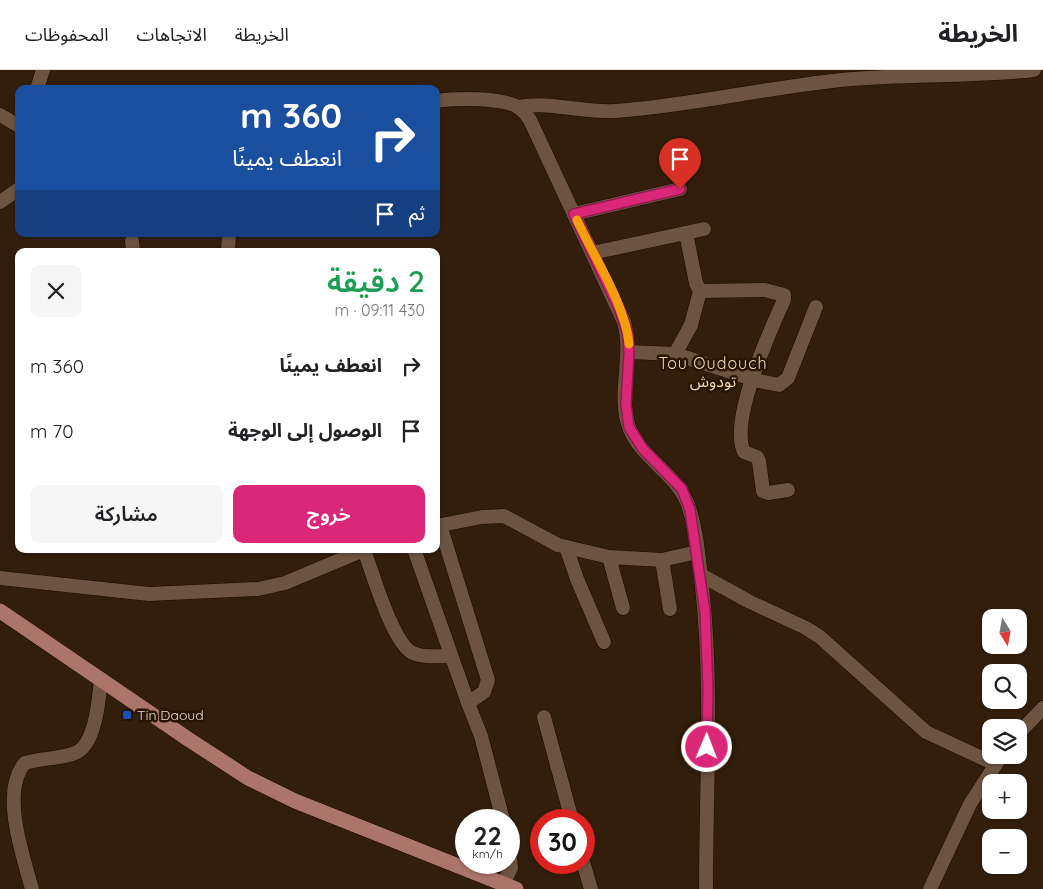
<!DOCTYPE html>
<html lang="ar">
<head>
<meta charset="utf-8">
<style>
  :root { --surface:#fff; --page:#f6f6f6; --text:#202124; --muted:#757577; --line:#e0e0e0; --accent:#db2777 }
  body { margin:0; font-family:Quicksand,"Noto Sans Arabic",sans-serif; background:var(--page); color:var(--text); direction:rtl; height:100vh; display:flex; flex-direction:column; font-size:19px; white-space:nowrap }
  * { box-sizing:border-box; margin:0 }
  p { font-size:16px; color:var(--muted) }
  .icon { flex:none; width:28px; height:28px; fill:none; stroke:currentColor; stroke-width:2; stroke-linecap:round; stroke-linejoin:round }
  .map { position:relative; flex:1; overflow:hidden; direction:ltr }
  .details { position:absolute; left:15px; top:178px; width:425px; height:305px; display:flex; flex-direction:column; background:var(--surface); border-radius:10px; box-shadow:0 1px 4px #0004; direction:rtl }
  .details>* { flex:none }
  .top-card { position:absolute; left:15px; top:15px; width:425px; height:152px; border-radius:10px; box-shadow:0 1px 4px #0004; direction:rtl; background:#1a4fa0; color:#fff; overflow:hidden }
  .needle { width:32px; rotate:169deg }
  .tools { position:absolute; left:982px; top:539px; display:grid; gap:10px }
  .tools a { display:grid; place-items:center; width:45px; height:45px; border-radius:10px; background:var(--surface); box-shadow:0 1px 4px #0004; font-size:25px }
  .speed { position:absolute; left:455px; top:739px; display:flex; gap:10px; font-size:25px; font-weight:700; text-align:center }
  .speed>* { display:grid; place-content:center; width:65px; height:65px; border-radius:50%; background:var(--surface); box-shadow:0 1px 4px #0004; line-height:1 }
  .speed small { font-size:12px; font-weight:400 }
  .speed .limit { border:8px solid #d22; background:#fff; color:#111 }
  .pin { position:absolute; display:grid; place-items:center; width:42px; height:42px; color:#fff; margin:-51px -21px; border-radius:50% 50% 50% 0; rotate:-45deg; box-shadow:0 0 5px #0007 }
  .pin .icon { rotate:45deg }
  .me { position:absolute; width:55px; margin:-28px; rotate:1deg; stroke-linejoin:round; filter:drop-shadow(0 0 4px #0008) }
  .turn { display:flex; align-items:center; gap:18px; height:105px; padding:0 15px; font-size:22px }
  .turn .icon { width:65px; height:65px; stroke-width:2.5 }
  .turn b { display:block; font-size:35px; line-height:42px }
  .then { display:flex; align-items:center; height:48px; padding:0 15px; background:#0003; gap:10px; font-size:19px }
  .round { display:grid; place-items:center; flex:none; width:52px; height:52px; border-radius:10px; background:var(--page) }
  .headline { display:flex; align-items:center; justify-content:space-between; height:85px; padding:0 15px }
  h1 { font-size:30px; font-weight:600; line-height:38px; color:#1e9e55 }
  .action { display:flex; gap:10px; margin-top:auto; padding:10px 15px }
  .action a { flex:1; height:58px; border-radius:10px; background:var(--accent); color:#fff; font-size:20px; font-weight:600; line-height:58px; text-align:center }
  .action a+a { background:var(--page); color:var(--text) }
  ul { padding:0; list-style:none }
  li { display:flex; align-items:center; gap:15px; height:65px; padding:0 15px }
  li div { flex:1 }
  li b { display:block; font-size:19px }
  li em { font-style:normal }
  header { display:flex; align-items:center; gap:30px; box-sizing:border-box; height:70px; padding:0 25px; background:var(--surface); border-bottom:1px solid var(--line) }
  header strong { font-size:24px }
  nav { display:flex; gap:28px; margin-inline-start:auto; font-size:18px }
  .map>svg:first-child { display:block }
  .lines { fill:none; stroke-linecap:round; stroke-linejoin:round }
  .minor-casing { stroke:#1a0700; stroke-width:15 }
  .major-casing { stroke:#1a0700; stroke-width:16 }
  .minor { stroke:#6d5440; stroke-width:14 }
  .major { stroke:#ab756a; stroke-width:15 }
  .route-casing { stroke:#8e194d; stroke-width:12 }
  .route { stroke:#db2777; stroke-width:9 }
  .slow { stroke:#f59e0b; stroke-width:9 }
  .transit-dot { fill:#1a4fb4; stroke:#281403; stroke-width:2 }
  .labels { text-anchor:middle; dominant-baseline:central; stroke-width:5; stroke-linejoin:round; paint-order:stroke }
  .poi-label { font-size:14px; fill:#e7d9cd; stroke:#281403; text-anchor:start }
  .quarter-label { font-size:16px; letter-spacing:1px; fill:#f8dbb4; stroke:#281403 }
</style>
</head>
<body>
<header>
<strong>الخريطة</strong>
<nav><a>الخريطة</a><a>الاتجاهات</a><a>المحفوظات</a></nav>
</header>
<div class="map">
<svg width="1043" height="819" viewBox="0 0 1043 819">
  <rect width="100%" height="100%" fill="#331e0b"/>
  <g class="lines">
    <defs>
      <g id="minor">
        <polyline points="37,19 43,0"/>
        <path d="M436 31C455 28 504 27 519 38 524 41 527 46 530 50L624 252C634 287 617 323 629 357 641 390 679 404 689 438 697 462 699 491 702 516 713 617 706 718 706 819"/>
        <path d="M518 37C550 31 583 43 616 41 696 35 773 16 852 9 913 4 974 7 1034 0"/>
        <polyline points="0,45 19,56"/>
        <polyline points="0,132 19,119"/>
        <polyline points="574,144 680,119"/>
        <path d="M686 163 696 213 700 221 765 220 784 225V230C770 261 729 350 744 382L757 387 759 391 763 421 768 423 788 420"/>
        <polyline points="132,171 133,181"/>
        <polyline points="228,181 229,164"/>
        <polyline points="592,183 704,159"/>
        <polyline points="629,282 675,284 759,311 779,315 788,308 816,237"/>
        <polyline points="675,284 691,255 700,221"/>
        <polyline points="436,456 482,447 504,446 558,475 609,487 662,490 697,482"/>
        <polyline points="566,477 577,509 604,572"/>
        <polyline points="414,479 468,633 484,622 488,610 440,455"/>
        <path d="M364 480C372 501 393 575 413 583 424 588 439 586 451 586"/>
        <polyline points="609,487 623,538"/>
        <polyline points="662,490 670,539"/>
        <polyline points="701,505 750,532 806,558 820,567 926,662 995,694"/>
        <polyline points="0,508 149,524 258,519 285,513 366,479"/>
        <polyline points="468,633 481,666 503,750"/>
        <polyline points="544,647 572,750"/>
        <polyline points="1019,663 1043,638"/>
        <polyline points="583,792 591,819"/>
        <polyline points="503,814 511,798 509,773"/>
        <path d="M32 819C23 786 0 721 25 693 41 688 60 689 75 683 96 675 99 628 101 609"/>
        <polyline points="930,819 970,734 1002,685"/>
      </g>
      <polyline id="major" points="0,541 188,669 248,708 295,731 516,819"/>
    </defs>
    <use href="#minor" class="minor-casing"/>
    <use href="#major" class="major-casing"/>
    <use href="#minor" class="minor"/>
    <use href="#major" class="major"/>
  </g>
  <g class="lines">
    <defs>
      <polyline id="route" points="680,119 574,144 619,238 628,264 629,282 626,334 629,357 643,379 682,419 690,440 705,542 708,617 707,677"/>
    </defs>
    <use href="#route" class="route-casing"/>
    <use href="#route" class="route"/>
    <path class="slow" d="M577 150C593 185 626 236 629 274"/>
  </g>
  <rect class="transit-dot" x="122" y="640" width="10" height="10" rx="2.5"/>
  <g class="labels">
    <g class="poi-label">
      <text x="137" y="645">Tin Daoud</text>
    </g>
    <g class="quarter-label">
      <text x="713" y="293">Tou Oudouch<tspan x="713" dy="18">تودوش</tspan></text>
    </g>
  </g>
</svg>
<div class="tools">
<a><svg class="needle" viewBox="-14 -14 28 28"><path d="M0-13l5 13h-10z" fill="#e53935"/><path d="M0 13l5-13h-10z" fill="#757577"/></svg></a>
<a><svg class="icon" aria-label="search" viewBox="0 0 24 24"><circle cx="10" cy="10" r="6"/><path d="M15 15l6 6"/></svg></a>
<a><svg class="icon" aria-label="layers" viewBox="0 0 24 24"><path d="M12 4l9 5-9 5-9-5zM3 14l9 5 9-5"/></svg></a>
<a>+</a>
<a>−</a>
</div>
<div class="speed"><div>22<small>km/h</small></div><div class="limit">30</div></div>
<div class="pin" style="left:680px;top:119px;background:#d93025"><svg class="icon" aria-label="arrive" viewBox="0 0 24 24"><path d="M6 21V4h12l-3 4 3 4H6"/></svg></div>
<svg class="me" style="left:707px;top:677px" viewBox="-20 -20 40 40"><circle r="17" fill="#db2777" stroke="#fff" stroke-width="3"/><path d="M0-11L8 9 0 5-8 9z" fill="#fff"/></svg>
<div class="top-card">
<div class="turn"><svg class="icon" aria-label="right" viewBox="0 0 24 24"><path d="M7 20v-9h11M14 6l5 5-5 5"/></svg><div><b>360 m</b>انعطف يمينًا</div></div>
<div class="then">ثم<svg class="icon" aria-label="arrive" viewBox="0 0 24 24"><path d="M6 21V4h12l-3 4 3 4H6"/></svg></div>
</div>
<section class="details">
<div class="headline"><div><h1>2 دقيقة</h1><p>430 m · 09:11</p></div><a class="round"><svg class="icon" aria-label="close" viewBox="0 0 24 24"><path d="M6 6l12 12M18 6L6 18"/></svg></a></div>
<ul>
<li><svg class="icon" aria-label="right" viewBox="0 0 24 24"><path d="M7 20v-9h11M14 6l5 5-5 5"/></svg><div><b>انعطف يمينًا</b></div><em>360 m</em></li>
<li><svg class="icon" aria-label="arrive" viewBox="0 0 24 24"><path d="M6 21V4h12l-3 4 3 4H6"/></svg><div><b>الوصول إلى الوجهة</b></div><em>70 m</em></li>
</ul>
<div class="action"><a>خروج</a><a>مشاركة</a></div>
</section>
</div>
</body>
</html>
